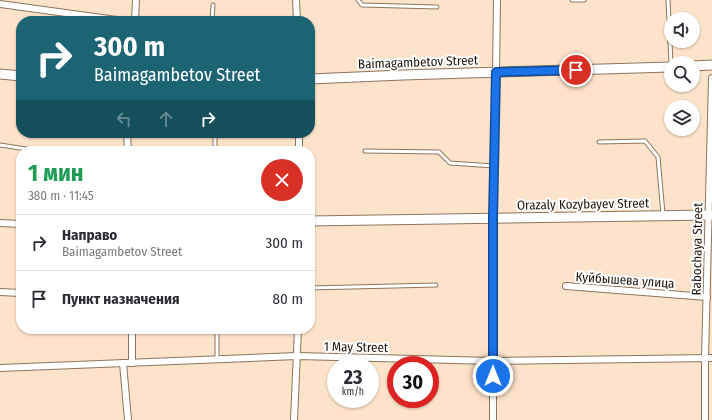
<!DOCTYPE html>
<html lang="ru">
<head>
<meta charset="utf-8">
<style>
  :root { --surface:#fff; --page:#f7f7f7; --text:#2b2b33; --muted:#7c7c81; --line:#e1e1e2 }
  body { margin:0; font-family:"Fira Sans Condensed",sans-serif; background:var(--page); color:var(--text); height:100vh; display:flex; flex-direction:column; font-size:15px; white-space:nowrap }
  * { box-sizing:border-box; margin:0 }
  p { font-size:13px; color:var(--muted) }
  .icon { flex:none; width:22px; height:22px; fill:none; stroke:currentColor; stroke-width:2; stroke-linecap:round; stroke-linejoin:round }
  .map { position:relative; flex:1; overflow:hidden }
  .side { position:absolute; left:16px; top:146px; width:299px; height:188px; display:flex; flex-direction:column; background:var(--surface); border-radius:16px; box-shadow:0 1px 3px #0004 }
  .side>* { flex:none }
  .banner { position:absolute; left:16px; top:16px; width:299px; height:122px; border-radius:16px; box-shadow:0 1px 3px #0004; background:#1c6373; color:#fff; overflow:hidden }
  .controls { position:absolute; left:664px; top:12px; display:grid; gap:8px }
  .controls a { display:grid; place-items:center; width:36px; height:36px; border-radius:50%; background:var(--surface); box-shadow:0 1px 3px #0004; font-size:20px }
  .speed { position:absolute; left:327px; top:356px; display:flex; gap:8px; font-size:20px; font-weight:700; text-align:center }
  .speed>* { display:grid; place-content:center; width:52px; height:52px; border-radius:50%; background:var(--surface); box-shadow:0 1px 3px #0004; line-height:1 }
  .speed small { font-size:10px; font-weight:400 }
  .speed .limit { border:6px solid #d22; background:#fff; color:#111 }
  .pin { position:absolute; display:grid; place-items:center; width:34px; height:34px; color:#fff; margin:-17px; border:2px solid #fff; border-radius:50%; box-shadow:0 1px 4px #0007 }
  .me { position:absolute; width:44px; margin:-22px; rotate:0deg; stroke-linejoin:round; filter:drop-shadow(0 0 3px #0008) }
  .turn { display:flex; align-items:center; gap:14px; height:84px; padding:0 12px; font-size:18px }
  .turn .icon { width:52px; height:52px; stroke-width:2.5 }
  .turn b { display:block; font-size:28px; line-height:34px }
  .lanes { display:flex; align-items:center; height:38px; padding:0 12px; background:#0003; justify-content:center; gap:20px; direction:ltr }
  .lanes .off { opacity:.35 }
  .round { display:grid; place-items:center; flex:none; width:42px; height:42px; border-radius:21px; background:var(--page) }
  .headline { display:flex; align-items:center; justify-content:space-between; height:68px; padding:0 12px }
  h1 { font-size:24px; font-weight:700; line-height:30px; color:#1e9e55 }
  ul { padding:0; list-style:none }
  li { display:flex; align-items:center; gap:12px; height:56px; padding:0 12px; border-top:1px solid var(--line) }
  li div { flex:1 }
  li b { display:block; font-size:15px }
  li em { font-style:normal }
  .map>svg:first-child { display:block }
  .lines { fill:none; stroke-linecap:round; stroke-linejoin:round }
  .lane-casing { stroke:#8c755d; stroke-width:5 }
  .street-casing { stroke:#8c755d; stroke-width:8 }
  .secondary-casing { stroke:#8c755d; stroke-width:11 }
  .lane { stroke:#fff; stroke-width:3 }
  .street { stroke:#fff; stroke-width:6 }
  .secondary { stroke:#fff; stroke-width:9 }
  .route-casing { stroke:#114b97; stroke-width:10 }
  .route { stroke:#1a73e8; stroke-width:7 }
  .labels { text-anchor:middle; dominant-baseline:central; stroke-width:4; stroke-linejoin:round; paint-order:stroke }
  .street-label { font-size:13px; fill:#1f160d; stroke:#fff }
</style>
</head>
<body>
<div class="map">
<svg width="712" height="420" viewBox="0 0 712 420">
  <rect width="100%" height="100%" fill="#fde3c9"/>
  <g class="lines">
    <defs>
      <g id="lane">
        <polyline points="358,0 362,5 437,7"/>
        <polyline points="572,0 584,0"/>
        <polyline points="668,0 671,63"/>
        <polyline points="212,21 213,5"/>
        <polyline points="215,133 215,151"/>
        <polyline points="599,142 645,141 658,157 663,214"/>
        <polyline points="0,145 40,151"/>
        <polyline points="365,151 439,152 450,163 494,166"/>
        <polyline points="310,288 436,285"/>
        <polyline points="217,329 217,360"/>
      </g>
      <g id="street">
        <polyline points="296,0 297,21"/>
        <polyline points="0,4 124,21"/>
        <polyline points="135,21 136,0"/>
        <polyline points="127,133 128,151"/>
        <polyline points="299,133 299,151"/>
        <polyline points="0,223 21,224"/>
        <polyline points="566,286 707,297"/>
        <polyline points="0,292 21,293"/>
        <polyline points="132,329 132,363"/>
        <polyline points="123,363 128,420"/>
        <polyline points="0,368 297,356 493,361 712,358"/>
        <polyline points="294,420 298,329"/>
        <polyline points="493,420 493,218 496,73 497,0"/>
        <polyline points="705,420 705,358 712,78"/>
      </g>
      <g id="secondary">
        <polyline points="693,66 712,65"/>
        <polyline points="0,74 21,76"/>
        <polyline points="310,79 403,75 671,67"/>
        <polyline points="310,221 712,215"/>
      </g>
    </defs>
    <use href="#lane" class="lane-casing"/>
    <use href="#street" class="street-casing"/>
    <use href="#secondary" class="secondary-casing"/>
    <use href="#lane" class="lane"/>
    <use href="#street" class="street"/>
    <use href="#secondary" class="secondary"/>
  </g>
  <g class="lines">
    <defs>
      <polyline id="route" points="493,376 493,218 496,72 576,70"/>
    </defs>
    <use href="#route" class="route-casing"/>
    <use href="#route" class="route"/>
  </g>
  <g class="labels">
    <g class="street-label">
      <text transform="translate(418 62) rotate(-2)">Baimagambetov Street</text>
      <text transform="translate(583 204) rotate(-1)">Orazaly Kozybayev Street</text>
      <text transform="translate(697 249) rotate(-89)">Rabochaya Street</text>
      <text transform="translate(625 280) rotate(4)">Куйбышева улица</text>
      <text transform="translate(356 347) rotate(1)">1 May Street</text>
    </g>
  </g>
</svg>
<div class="controls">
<a><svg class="icon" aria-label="sound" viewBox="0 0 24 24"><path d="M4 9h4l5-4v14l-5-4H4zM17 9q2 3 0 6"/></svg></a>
<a><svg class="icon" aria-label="search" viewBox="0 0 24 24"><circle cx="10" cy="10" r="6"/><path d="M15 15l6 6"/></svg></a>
<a><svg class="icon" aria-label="layers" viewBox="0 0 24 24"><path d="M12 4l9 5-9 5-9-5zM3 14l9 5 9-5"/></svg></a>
</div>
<div class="speed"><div>23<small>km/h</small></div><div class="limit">30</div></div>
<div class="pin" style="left:576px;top:70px;background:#d93025"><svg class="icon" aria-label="arrive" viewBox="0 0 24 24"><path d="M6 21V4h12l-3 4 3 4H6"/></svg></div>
<svg class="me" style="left:493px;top:376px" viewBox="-20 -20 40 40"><circle r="17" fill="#1a73e8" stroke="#fff" stroke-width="3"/><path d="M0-11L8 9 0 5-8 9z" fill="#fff"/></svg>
<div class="banner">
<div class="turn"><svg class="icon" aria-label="right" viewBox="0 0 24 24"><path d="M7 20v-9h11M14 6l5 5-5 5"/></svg><div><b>300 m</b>Baimagambetov Street</div></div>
<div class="lanes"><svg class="icon off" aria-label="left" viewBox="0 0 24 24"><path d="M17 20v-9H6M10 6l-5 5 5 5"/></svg><svg class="icon off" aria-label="ahead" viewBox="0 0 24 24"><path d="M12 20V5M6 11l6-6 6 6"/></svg><svg class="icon" aria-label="right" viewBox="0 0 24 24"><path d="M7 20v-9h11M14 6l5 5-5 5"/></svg></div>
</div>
<section class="side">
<div class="headline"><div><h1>1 мин</h1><p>380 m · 11:45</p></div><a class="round" style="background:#d93025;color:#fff"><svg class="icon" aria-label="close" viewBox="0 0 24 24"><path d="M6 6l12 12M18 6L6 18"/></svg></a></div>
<ul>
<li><svg class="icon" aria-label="right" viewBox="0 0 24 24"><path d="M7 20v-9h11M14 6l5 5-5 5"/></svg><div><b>Направо</b><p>Baimagambetov Street</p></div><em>300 m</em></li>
<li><svg class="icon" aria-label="arrive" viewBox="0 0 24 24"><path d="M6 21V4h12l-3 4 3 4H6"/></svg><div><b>Пункт назначения</b></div><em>80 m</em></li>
</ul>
</section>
</div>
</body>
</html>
